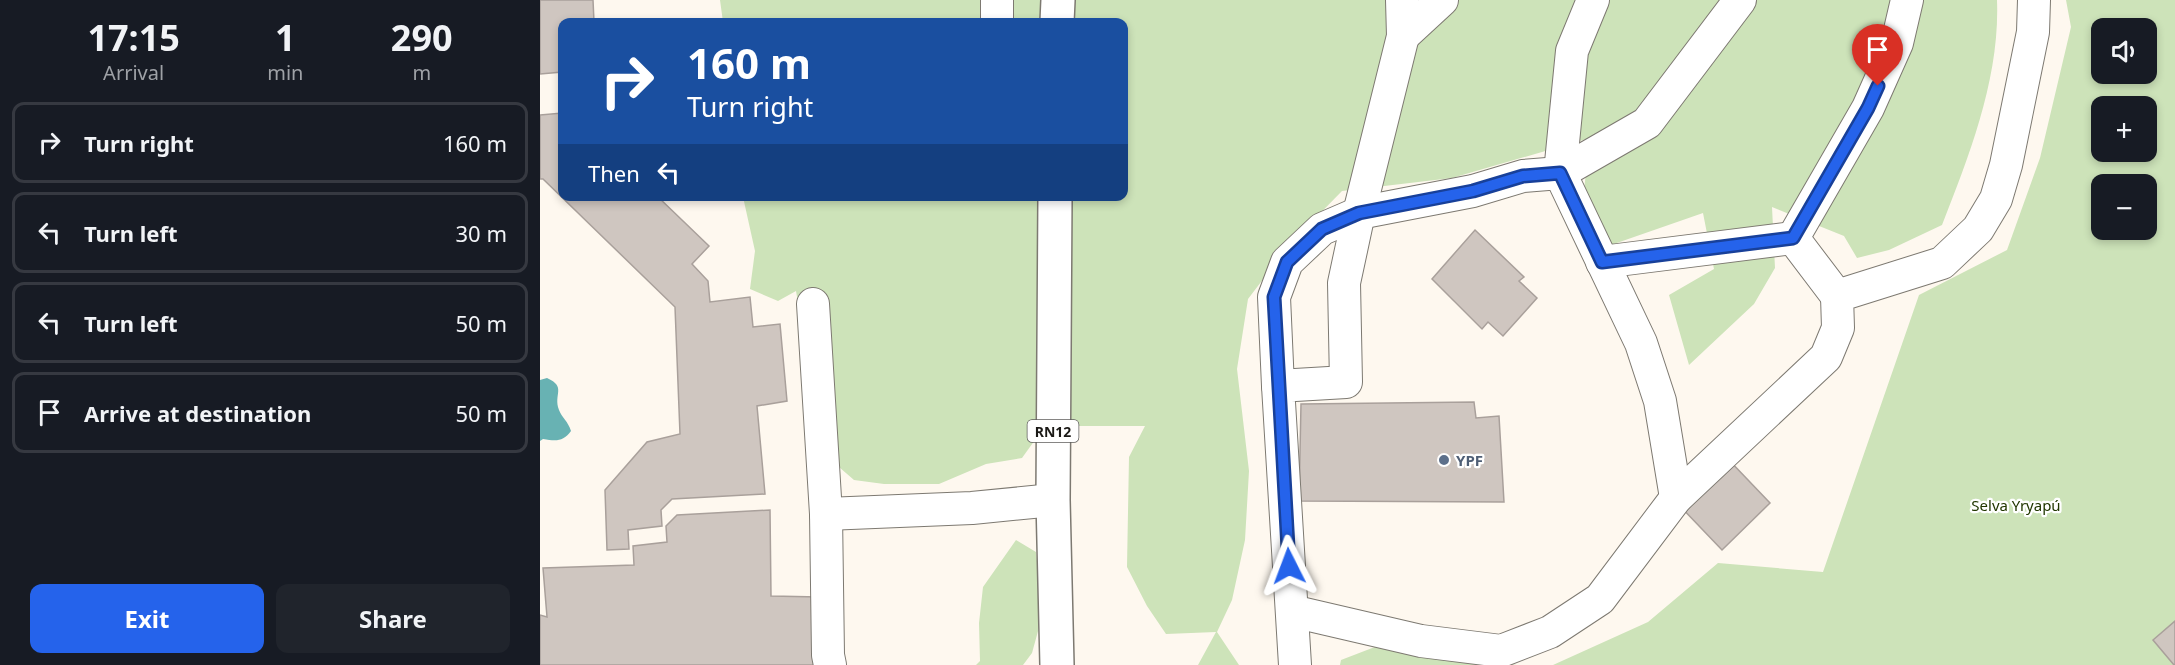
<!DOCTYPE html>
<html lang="en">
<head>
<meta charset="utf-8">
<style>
  :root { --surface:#171b24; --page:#20242c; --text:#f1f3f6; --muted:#9ea1a6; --line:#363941; --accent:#2563eb }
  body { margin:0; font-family:"Noto Sans",sans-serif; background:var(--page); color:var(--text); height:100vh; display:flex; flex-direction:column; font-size:22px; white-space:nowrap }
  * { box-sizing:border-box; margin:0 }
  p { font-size:20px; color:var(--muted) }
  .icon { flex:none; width:33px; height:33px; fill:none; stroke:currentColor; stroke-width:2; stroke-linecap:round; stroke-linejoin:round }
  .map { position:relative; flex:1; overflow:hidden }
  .sheet { display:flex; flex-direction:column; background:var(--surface); width:540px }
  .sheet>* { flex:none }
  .top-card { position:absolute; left:18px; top:18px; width:570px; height:183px; border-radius:12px; box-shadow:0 3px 9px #0003; background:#1a4fa0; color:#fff; overflow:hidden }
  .fabs { position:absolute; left:1551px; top:18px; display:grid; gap:12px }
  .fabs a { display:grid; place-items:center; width:66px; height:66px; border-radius:12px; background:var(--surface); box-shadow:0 3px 9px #0003; font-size:30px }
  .pin { position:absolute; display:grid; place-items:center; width:51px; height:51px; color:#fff; margin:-62px -26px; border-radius:50% 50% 50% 0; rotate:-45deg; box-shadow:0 0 6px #0007 }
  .pin .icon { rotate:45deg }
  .me { position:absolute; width:66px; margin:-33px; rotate:357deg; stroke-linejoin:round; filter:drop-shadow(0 0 4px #0008) }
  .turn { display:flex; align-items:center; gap:21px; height:126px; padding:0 30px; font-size:27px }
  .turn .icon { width:78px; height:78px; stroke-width:2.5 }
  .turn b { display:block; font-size:42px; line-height:51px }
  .then { display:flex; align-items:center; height:57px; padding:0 30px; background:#0003; gap:12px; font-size:22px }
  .eta { display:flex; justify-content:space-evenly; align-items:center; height:102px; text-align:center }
  .eta b { font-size:36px; font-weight:700; line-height:42px }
  .cta { display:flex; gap:12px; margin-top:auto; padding:12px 30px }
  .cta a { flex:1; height:69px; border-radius:12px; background:var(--accent); color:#fff; font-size:24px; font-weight:700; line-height:69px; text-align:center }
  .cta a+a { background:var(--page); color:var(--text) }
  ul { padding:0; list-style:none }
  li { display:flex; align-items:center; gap:18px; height:81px; margin:0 12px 9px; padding:0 18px; border:3px solid var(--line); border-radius:12px }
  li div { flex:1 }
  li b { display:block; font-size:22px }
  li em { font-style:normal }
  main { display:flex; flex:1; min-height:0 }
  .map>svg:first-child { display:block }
  .green { fill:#cde3b9; fill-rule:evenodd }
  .water { fill:#68b2b3 }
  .building { fill:#cfc6c0; stroke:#a9a09b; stroke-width:1.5 }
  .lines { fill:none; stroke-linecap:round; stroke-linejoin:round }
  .minor-casing { stroke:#7d7971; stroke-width:34 }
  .highway-casing { stroke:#7d7971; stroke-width:36 }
  .minor { stroke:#fff; stroke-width:32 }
  .highway { stroke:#fff; stroke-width:33 }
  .route-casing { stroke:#184099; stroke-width:15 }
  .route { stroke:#2563eb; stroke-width:10 }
  .service-dot { fill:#5c6f8a; stroke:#fff; stroke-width:2 }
  .labels { text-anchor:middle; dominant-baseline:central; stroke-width:4.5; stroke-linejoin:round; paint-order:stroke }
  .shield { fill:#fff; stroke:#5f5e5c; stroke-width:1.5 }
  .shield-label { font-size:14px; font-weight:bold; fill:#1b1916 }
  .service-label { font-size:15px; font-weight:bold; fill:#4e5e75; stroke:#fff; text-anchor:start }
  .park-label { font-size:15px; fill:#213700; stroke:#fff }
</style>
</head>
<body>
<main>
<section class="sheet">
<div class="eta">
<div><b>17:15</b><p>Arrival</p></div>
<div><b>1</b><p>min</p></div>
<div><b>290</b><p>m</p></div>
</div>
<ul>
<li><svg class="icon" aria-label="right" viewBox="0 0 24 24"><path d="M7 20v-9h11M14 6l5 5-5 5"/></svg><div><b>Turn right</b></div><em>160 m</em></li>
<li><svg class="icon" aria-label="left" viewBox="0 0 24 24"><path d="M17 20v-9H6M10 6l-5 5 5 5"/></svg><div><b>Turn left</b></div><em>30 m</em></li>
<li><svg class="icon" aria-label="left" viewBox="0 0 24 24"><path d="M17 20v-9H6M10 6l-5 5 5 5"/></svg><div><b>Turn left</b></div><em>50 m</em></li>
<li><svg class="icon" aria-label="arrive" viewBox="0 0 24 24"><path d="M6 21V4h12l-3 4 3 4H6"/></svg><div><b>Arrive at destination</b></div><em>50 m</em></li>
</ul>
<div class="cta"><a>Exit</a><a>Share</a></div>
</section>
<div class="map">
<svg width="1635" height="665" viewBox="0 0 1635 665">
  <rect width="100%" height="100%" fill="#fef8ef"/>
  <g class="green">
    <path d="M180 0H1457C1460 77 1430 154 1402 225L1349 250 1317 258 1304 236 1232 207 1235 268 1214 304 1149 365 1129 295 1174 269 1163 213 1071 245 1044 190 1050 138 912 178 802 191 750 244 708 299 697 369 709 471 705 540 692 600 677 632 699 665H658L676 632 626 634 607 606 587 567 589 457 605 426H505L482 458 446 464 399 484H344L314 480 284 454 256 291 238 301 210 289 215 251 203 197 584 196V22H183Z"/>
    <path d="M1526 0H1635V665H1013L1108 622 1178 563 1283 572 1379 295 1467 250 1500 158 1531 27ZM1562 28H1606V74H1562ZM1562 106H1606V152H1562ZM1562 184H1606V230H1562Z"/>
    <polygon points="476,540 496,552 503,613 492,653 483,665 436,665 440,661 439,623 443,587"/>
    <polygon points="840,645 977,665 800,665 801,660"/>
  </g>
  <path class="water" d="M7 378C27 387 13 394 19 410 22 418 28 421 31 431 23 442 16 441 3 439L0 441V380Z"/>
  <g class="building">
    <polygon points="0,0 53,0 54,22 22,22 22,72 0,74"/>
    <polygon points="22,113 22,196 117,196 169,246 152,264 168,281 170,302 210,297 213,327 240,324 247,401 217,406 225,494 132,499 121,510 122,526 88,530 89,549 67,550 65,490 107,442 140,434 135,307 3,179 0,179 0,115"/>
    <polygon points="935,230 984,277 979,281 997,298 963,336 948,322 942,329 892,279"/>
    <polygon points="934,402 936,418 959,416 964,502 759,501 761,404"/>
    <polygon points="1187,458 1230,503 1182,550 1138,504"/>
    <polygon points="230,510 231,596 279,597 282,665 0,665 0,615 7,617 3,568 94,565 93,546 127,542 126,526 137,515"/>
    <polygon points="1635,621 1635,665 1634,665 1613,640"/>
  </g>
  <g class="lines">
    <defs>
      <g id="minor">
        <polyline points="457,22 457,0"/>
        <polyline points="863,36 902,0"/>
        <polyline points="1020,173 1107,123 1200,0"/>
        <polyline points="1020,173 1032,51 1053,0"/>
        <polyline points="1062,262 1253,238"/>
        <polyline points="1297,296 1253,238 1328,108 1357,43 1367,0"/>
        <polyline points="273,304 286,514 288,655 290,665"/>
        <polyline points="738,386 734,297 747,262 782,229 819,213 933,191 983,176 1020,173 1101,343 1120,401 1136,498"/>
        <polyline points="286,514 432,508 513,500"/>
        <polyline points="752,611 881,641 961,651 1010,632 1060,599 1136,498 1286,357 1298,328 1297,296 1402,263 1438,229 1456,199 1466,165 1493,32 1494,0"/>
        <polyline points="755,665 738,386 806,382 804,283 819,213 863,36 862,0"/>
      </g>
      <g id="highway">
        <polyline points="517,22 518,0"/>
        <polyline points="515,196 513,500 517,665"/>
      </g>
    </defs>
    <use href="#minor" class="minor-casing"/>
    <use href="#highway" class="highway-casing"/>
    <use href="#minor" class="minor"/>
    <use href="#highway" class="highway"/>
  </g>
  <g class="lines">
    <defs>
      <polyline id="route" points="749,566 734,297 747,262 782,229 819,213 933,191 983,176 1020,173 1062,262 1253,238 1328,108 1338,86"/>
    </defs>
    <use href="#route" class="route-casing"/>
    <use href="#route" class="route"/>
  </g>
  <circle class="service-dot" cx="904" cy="460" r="6"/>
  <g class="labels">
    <rect class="shield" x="487.5" y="420" width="51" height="22" rx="4.5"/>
    <g class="shield-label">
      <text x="513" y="431">RN12</text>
    </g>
    <g class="service-label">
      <text x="916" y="460">YPF</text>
    </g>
    <g class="park-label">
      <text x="1476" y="505">Selva Yryapú</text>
    </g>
  </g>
</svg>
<div class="fabs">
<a><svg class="icon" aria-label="sound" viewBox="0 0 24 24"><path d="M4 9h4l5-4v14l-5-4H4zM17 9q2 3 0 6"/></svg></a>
<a>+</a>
<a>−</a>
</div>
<div class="pin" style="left:1338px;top:86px;background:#d93025"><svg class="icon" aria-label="arrive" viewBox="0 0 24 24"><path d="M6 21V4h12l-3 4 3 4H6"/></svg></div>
<svg class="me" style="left:749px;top:566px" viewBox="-20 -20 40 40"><path d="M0-17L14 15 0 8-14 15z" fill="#2563eb" stroke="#fff" stroke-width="4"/></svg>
<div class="top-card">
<div class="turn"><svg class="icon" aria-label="right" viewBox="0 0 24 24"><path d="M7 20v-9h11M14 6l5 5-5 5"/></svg><div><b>160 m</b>Turn right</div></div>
<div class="then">Then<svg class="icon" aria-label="left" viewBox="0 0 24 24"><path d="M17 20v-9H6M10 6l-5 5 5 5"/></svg></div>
</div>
</div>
</main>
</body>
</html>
